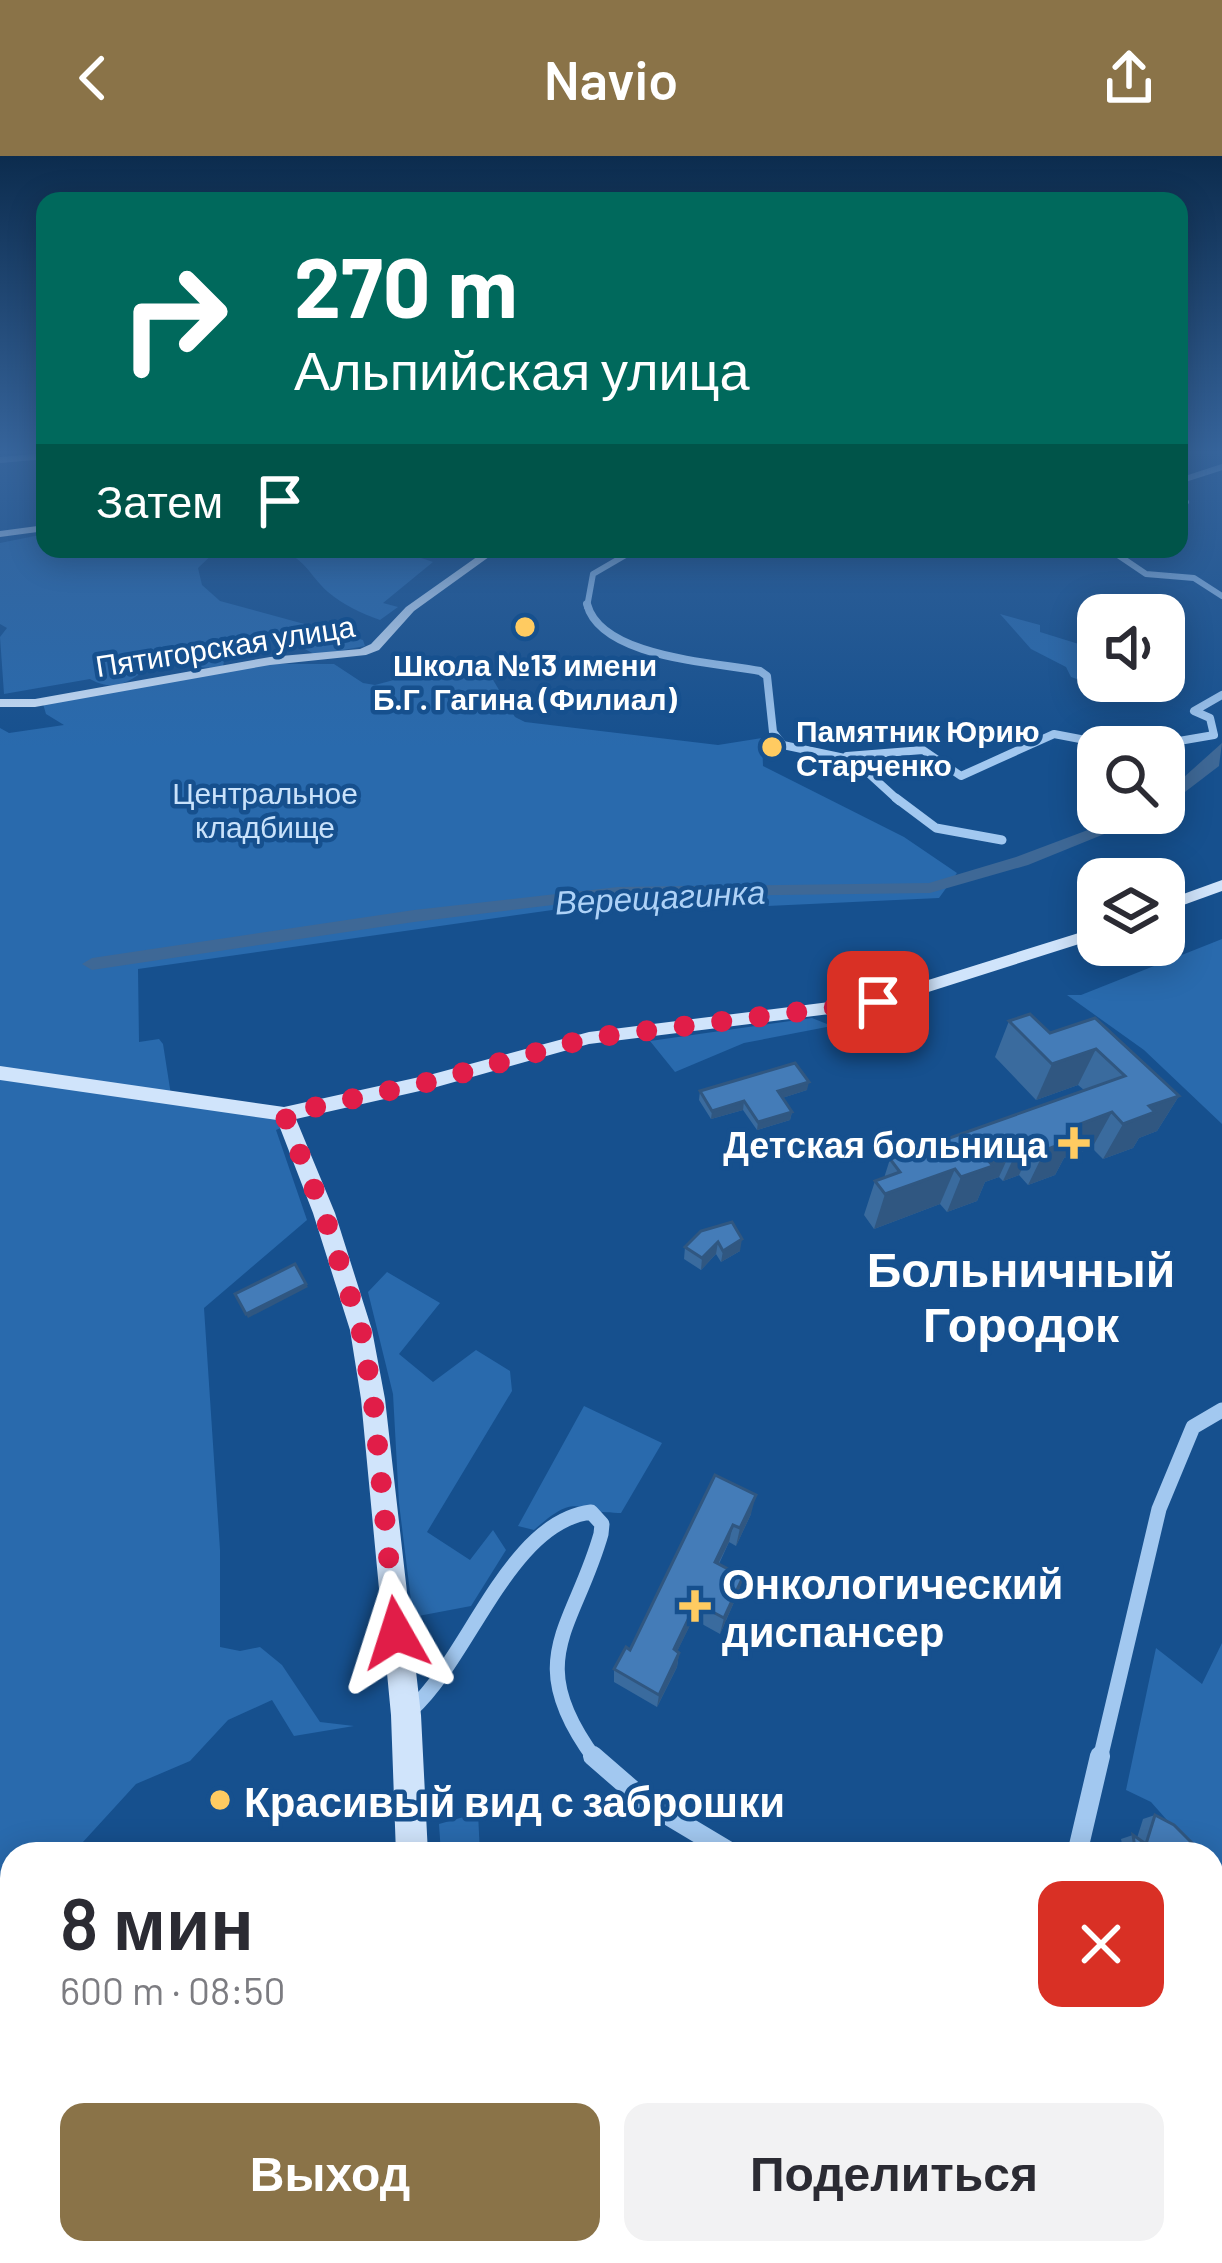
<!DOCTYPE html>
<html lang="ru">
<head>
<meta charset="utf-8">
<style>
  :root { --surface:#fff; --page:#f2f2f3; --text:#2b2b33; --muted:#7c7c81; --accent:#8a7348 }
  body { margin:0; font-family:Barlow,sans-serif; background:var(--page); color:var(--text); height:100vh; display:flex; flex-direction:column; font-size:45px; white-space:nowrap }
  * { box-sizing:border-box; margin:0 }
  p { font-size:39px; color:var(--muted) }
  .icon { flex:none; width:66px; height:66px; fill:none; stroke:currentColor; stroke-width:2; stroke-linecap:round; stroke-linejoin:round }
  .map { position:relative; flex:1; overflow:hidden }
  .details { position:absolute; left:0px; top:1686px; width:1224px; height:423px; display:flex; flex-direction:column; background:var(--surface); border-radius:36px 36px 0 0; box-shadow:0 6px 30px #0003 }
  .details>* { flex:none }
  .hud { position:absolute; left:36px; top:36px; width:1152px; height:366px; border-radius:24px; box-shadow:0 6px 30px #0003; background:#00695c; color:#fff; overflow:hidden }
  .buttons { position:absolute; left:1077px; top:438px; display:grid; gap:24px }
  .buttons a { display:grid; place-items:center; width:108px; height:108px; border-radius:24px; background:var(--surface); box-shadow:0 6px 30px #0003; font-size:60px }
  .pin { position:absolute; display:grid; place-items:center; width:102px; height:102px; color:#fff; margin:-51px; border-radius:24px; box-shadow:0 6px 18px #0006 }
  .me { position:absolute; width:132px; margin:-66px; rotate:354deg; stroke-linejoin:round; filter:drop-shadow(0 0 9px #0008) }
  .turn { display:flex; align-items:center; gap:42px; height:252px; padding:0 60px; font-size:54px }
  .turn .icon { width:156px; height:156px; stroke-width:2.5 }
  .turn b { display:block; font-size:84px; line-height:102px }
  .then { display:flex; align-items:center; height:114px; padding:0 60px; background:#0003; gap:24px; font-size:45px }
  .round { display:grid; place-items:center; flex:none; width:126px; height:126px; border-radius:24px; background:var(--page) }
  .summary { display:flex; align-items:center; justify-content:space-between; height:204px; padding:0 60px }
  h1 { font-size:72px; font-weight:600; line-height:90px }
  .cta { display:flex; gap:24px; margin-top:auto; padding:24px 60px }
  .cta a { flex:1; height:138px; border-radius:24px; background:var(--accent); color:#fff; font-size:48px; font-weight:600; line-height:138px; text-align:center }
  .cta a+a { background:var(--page); color:var(--text) }
  header { display:flex; justify-content:space-between; align-items:center; height:156px; padding:0 60px; background:var(--accent); color:#fff; font-size:54px; font-weight:600 }
  .map>svg:first-child { display:block }
  .green { fill:#296aad }
  .lines { fill:none; stroke-linecap:round; stroke-linejoin:round }
  .river { fill:#3e6896; fill-rule:evenodd }
  .street-far4 { stroke:#a2c8f0; stroke-width:6 }
  .street-far3 { stroke:#a2c8f0; stroke-width:8 }
  .street-far2 { stroke:#a2c8f0; stroke-width:9 }
  .street-far1 { stroke:#a2c8f0; stroke-width:15 }
  .street { stroke:#a2c8f0; stroke-width:20 }
  .secondary { fill:#d0e4fb; fill-rule:evenodd }
  .wall { fill:#3a6b9e }
  .shaded-wall { fill:#305781 }
  .building { fill:#447cb8; stroke:#305781; stroke-width:3 }
  .route { stroke:#e11d48; stroke-width:21; stroke-dasharray:0 37.8 }
  .poi-dot { fill:#ffcb61; stroke:#16508e; stroke-width:4.5 }
  .labels { text-anchor:middle; dominant-baseline:central; stroke-width:9; stroke-linejoin:round; paint-order:stroke }
  .far-street-label { font-size:30px; fill:#fff; stroke:#16508e }
  .far-poi-label { font-size:30px; font-weight:bold; fill:#fff; stroke:#16508e }
  .far-park-label { font-size:30px; fill:#c9e2fb; stroke:#16508e }
  .far-water-label { font-size:33px; font-style:italic; fill:#aed2f7; stroke:#16508e }
  .poi-label { font-size:36px; font-weight:bold; fill:#fff; stroke:#16508e; text-anchor:end }
  .near-poi-label { font-size:42px; font-weight:bold; fill:#fff; stroke:#16508e; text-anchor:start }
  .district-label { font-size:48px; font-weight:bold; fill:#fff; stroke:#16508e }
</style>
</head>
<body>
<header><svg class="icon" aria-label="back" viewBox="0 0 24 24"><path d="M15 5l-7 7 7 7"/></svg>Navio<svg class="icon" aria-label="share" viewBox="0 0 24 24"><path d="M12 15V3M7 8l5-5 5 5M5 13v7h14v-7"/></svg></header>
<div class="map">
<svg width="1222" height="2107" viewBox="0 0 1222 2107">
  <rect width="100%" height="100%" fill="#16508e"/>
  <g class="green">
    <path d="M45 378V393H218L198 412 202 429 220 445 363 484 365 490 316 499 292 486 268 484 225 501 223 510C201 516 185 505 163 507 140 509 126 543 90 523L4 538 0 481 7 472 0 468V387Z"/>
    <path d="M277 393H395L433 406 383 447 398 451 380 464C360 457 344 449 328 436 308 418 305 401 277 393Z"/>
    <polygon points="1000,458 1040,469 1040,476 1098,494 1098,525 1131,525 1132,535 1109,534 1071,521 1066,511 1031,493"/>
    <polygon points="271,508 334,508 363,527 375,529 405,521 489,517 515,561 525,566 718,589 762,582 763,610 904,681 957,717 939,742 703,753 602,747 138,813 139,886 159,883 163,888 171,939 294,966 276,974 307,1064 204,1152 220,1394 220,1491 240,1495 260,1491 282,1509 320,1566 354,1570 294,1580 272,1544 228,1564 190,1605 136,1628 72,1698 12,1698 12,2097 169,2097 178,2107 0,2107 0,572 9,577 64,569 46,558 43,548"/>
    <polygon points="1222,783 1222,968 1144,894 1067,839 1081,839"/>
    <polygon points="812,862 832,870 744,887 675,916 650,885"/>
    <polygon points="387,1116 440,1147 399,1198 433,1226 476,1194 510,1215 512,1235 427,1376 470,1404 493,1374 506,1394 471,1450 413,1461 399,1347 393,1238 368,1136"/>
    <path d="M584 1250 662 1287 621 1357C572 1358 581 1333 534 1374L518 1370Z"/>
    <polygon points="1222,1487 1222,1727 1212,1715 1212,1698 1197,1698 1151,1646 1126,1634 1156,1492 1202,1528"/>
    <polygon points="478,1657 480,1698 441,1698 439,1668"/>
  </g>
  <g class="lines">
    <g class="river">
      <polygon points="1222,587 1219,610 1164,652 1164,639"/>
      <polygon points="1133,657 1156,657 1028,709 930,737 618,741 414,766 92,814 82,808 92,802 414,754 618,731 929,727 1016,701"/>
    </g>
    <g class="street-far4">
      <polyline points="0,304 45,300"/>
      <polyline points="1179,325 1222,311"/>
      <polyline points="1179,350 1186,346"/>
      <polyline points="1179,363 1183,369 1179,371"/>
      <polyline points="1109,393 1146,418 1194,422 1222,440"/>
      <polyline points="587,451 593,418 636,393"/>
    </g>
    <g class="street-far3">
      <path d="M587 448C601 502 714 506 760 515L767 520 773 576 783 589 854 604 899 645"/>
      <polyline points="1144,591 1214,579 1210,562 1194,555 1222,539"/>
      <polyline points="847,600 923,594 961,620 1054,578 1122,591"/>
    </g>
    <polyline class="street-far2" points="896,642 936,672 1002,684"/>
    <g class="street-far1">
      <path d="M411 1554C470 1501 509 1366 591 1356L602 1368 601 1378C574 1473 521 1503 595 1603"/>
      <polyline points="1100,1603 1159,1353 1193,1271 1222,1254"/>
    </g>
    <g class="street">
      <polyline points="593,1600 646,1646 733,1698"/>
      <polyline points="1077,1698 1100,1600"/>
      <polyline points="1212,1794 1222,1785"/>
    </g>
    <g class="secondary">
      <polygon points="45,369 45,375 0,381 0,375"/>
      <polygon points="488,393 500,393 414,455 379,494 366,499 270,509 35,551 0,551 0,543 35,543 270,501 360,493 371,488 406,451"/>
      <polygon points="1222,724 1222,735 1164,756 1164,745"/>
      <polygon points="1098,771 1098,782 878,852 589,888 433,932 296,963 335,1057 372,1174 385,1243 421,1559 428,1698 396,1698 391,1559 361,1243 350,1174 313,1057 277,964 0,924 0,910 284,951 433,918 589,876 877,840"/>
      <polygon points="392,2097 430,2097 429,2107 391,2107"/>
    </g>
  </g>
  <g class="wall">
    <polygon points="1095,862 1179,940 1157,975 1139,982 1133,992 1103,1003 1092,992 1064,1002 1055,1019 1028,1029 1019,1019 1003,1025 999,1021 985,1026 977,1045 947,1056 940,1048 874,1073 864,1059 875,1025 884,1022 890,1003 1084,934 1078,929 1036,944 995,901 1009,865 1050,877"/>
    <polygon points="807,934 782,942 792,956 790,964 757,974 743,954 711,963 699,944 700,935"/>
    <polygon points="701,1075 740,1095 721,1106 716,1098 701,1114 684,1103 685,1091"/>
    <polygon points="715,1319 751,1358 736,1390 729,1386 719,1408 743,1421 738,1437 720,1478 693,1463 677,1495 679,1497 677,1511 657,1551 614,1526 614,1513 630,1494"/>
    <polygon points="1155,1659 1203,1698 1124,1698 1121,1683 1133,1679 1137,1682 1143,1663"/>
  </g>
  <g class="shaded-wall">
    <polygon points="1096,893 1078,929 1036,944 1052,908"/>
    <polygon points="809,926 807,934 776,944 778,935"/>
    <polygon points="1179,940 1157,975 1139,982 1133,992 1103,1003 1123,968 1149,950"/>
    <polygon points="744,945 743,954 711,963 712,955"/>
    <polygon points="792,956 790,964 757,974 758,966"/>
    <polygon points="1112,956 1092,992 1064,1002 1055,1019 1028,1029 1045,994 1072,971"/>
    <polygon points="1036,984 1019,1019 1003,1025 1019,990"/>
    <polygon points="1015,986 999,1021 985,1026 977,1045 947,1056 961,1021 991,995"/>
    <polygon points="955,1013 940,1048 874,1073 885,1038"/>
    <polygon points="742,1083 740,1095 721,1106 723,1095"/>
    <polygon points="718,1086 716,1098 701,1114 702,1102"/>
    <polygon points="306,1128 308,1131 248,1162 246,1158"/>
    <polygon points="756,1339 751,1358 736,1390 740,1372"/>
    <polygon points="733,1369 729,1386 711,1422 715,1406"/>
    <polygon points="743,1421 738,1437 720,1478 724,1462"/>
    <polygon points="696,1447 693,1463 671,1508 674,1493"/>
    <polygon points="679,1497 677,1511 657,1551 659,1539"/>
  </g>
  <g class="building">
    <polygon points="1030,858 1050,877 1095,862 1179,940 1149,950 1155,956 1123,968 1112,956 1072,971 1076,975 1068,978 1073,984 1045,994 1036,984 1019,990 1015,986 991,995 995,999 986,1002 993,1010 961,1021 955,1013 885,1038 875,1025 900,1016 890,1003 1125,920 1096,893 1052,908 1009,865"/>
    <polygon points="795,907 809,926 778,935 792,956 758,966 744,945 712,955 700,935"/>
    <polygon points="732,1066 742,1083 723,1095 718,1086 702,1102 685,1091 701,1075"/>
    <polygon points="295,1108 306,1128 246,1158 235,1138"/>
    <polygon points="715,1319 756,1339 740,1372 733,1369 715,1406 743,1421 724,1462 696,1447 674,1493 679,1497 659,1539 614,1513 626,1491 630,1494"/>
    <polygon points="1155,1659 1174,1669 1203,1698 1136,1698 1133,1679 1146,1688"/>
  </g>
  <linearGradient id="sky" x2="0" y2="1"><stop stop-color="#0c2c4e"/><stop offset="0.5" stop-color="#36649b"/><stop offset="1" stop-color="#36649b" stop-opacity="0"/></linearGradient>
  <rect width="1222" height="592" fill="url(#sky)"/>
  <g class="lines">
    <polyline class="route" points="396,1477 373,1243 361,1174 324,1058 284,958 433,925 589,882 878,846"/>
  </g>
  <g class="poi-dot">
    <circle cx="525" cy="471" r="12"/>
    <circle cx="772" cy="591" r="12"/>
    <path d="M1068 969h12v12h12v12h-12v12h-12v-12h-12v-12h12z"/>
    <path d="M689 1432h12v12h12v12h-12v12h-12v-12h-12v-12h12z"/>
    <circle cx="220" cy="1644" r="12"/>
  </g>
  <g class="labels">
    <g class="far-street-label">
      <text transform="translate(225 489) rotate(-9)">Пятигорская улица</text>
    </g>
    <g class="far-poi-label">
      <text x="525" y="508">Школа №13 имени<tspan x="525" dy="34">Б.Г. Гагина (Филиал)</tspan></text>
      <text x="796" y="574" text-anchor="start">Памятник Юрию<tspan x="796" dy="34">Старченко</tspan></text>
    </g>
    <g class="far-park-label">
      <text x="265" y="636">Центральное<tspan x="265" dy="34">кладбище</tspan></text>
    </g>
    <g class="far-water-label">
      <text transform="translate(660 740) rotate(-3)">Верещагинка</text>
    </g>
    <g class="poi-label">
      <text x="1047" y="987">Детская больница</text>
    </g>
    <g class="near-poi-label">
      <text x="722" y="1426">Онкологический<tspan x="722" dy="48">диспансер</tspan></text>
      <text x="244" y="1644">Красивый вид с заброшки</text>
    </g>
    <g class="district-label">
      <text x="1021" y="1112">Больничный<tspan x="1021" dy="55">Городок</tspan></text>
    </g>
  </g>
</svg>
<div class="buttons">
<a><svg class="icon" aria-label="sound" viewBox="0 0 24 24"><path d="M4 9h4l5-4v14l-5-4H4zM17 9q2 3 0 6"/></svg></a>
<a><svg class="icon" aria-label="search" viewBox="0 0 24 24"><circle cx="10" cy="10" r="6"/><path d="M15 15l6 6"/></svg></a>
<a><svg class="icon" aria-label="layers" viewBox="0 0 24 24"><path d="M12 4l9 5-9 5-9-5zM3 14l9 5 9-5"/></svg></a>
</div>
<div class="pin" style="left:878px;top:846px;background:#d93025"><svg class="icon" aria-label="arrive" viewBox="0 0 24 24"><path d="M6 21V4h12l-3 4 3 4H6"/></svg></div>
<svg class="me" style="left:396px;top:1477px" viewBox="-20 -20 40 40"><path d="M0-17L14 15 0 8-14 15z" fill="#e11d48" stroke="#fff" stroke-width="4"/></svg>
<div class="hud">
<div class="turn"><svg class="icon" aria-label="right" viewBox="0 0 24 24"><path d="M7 20v-9h11M14 6l5 5-5 5"/></svg><div><b>270 m</b>Альпийская улица</div></div>
<div class="then">Затем<svg class="icon" aria-label="arrive" viewBox="0 0 24 24"><path d="M6 21V4h12l-3 4 3 4H6"/></svg></div>
</div>
<section class="details">
<div class="summary"><div><h1>8 мин</h1><p>600 m · 08:50</p></div><a class="round" style="background:#d93025;color:#fff"><svg class="icon" aria-label="close" viewBox="0 0 24 24"><path d="M6 6l12 12M18 6L6 18"/></svg></a></div>
<div class="cta"><a>Выход</a><a>Поделиться</a></div>
</section>
</div>
</body>
</html>
